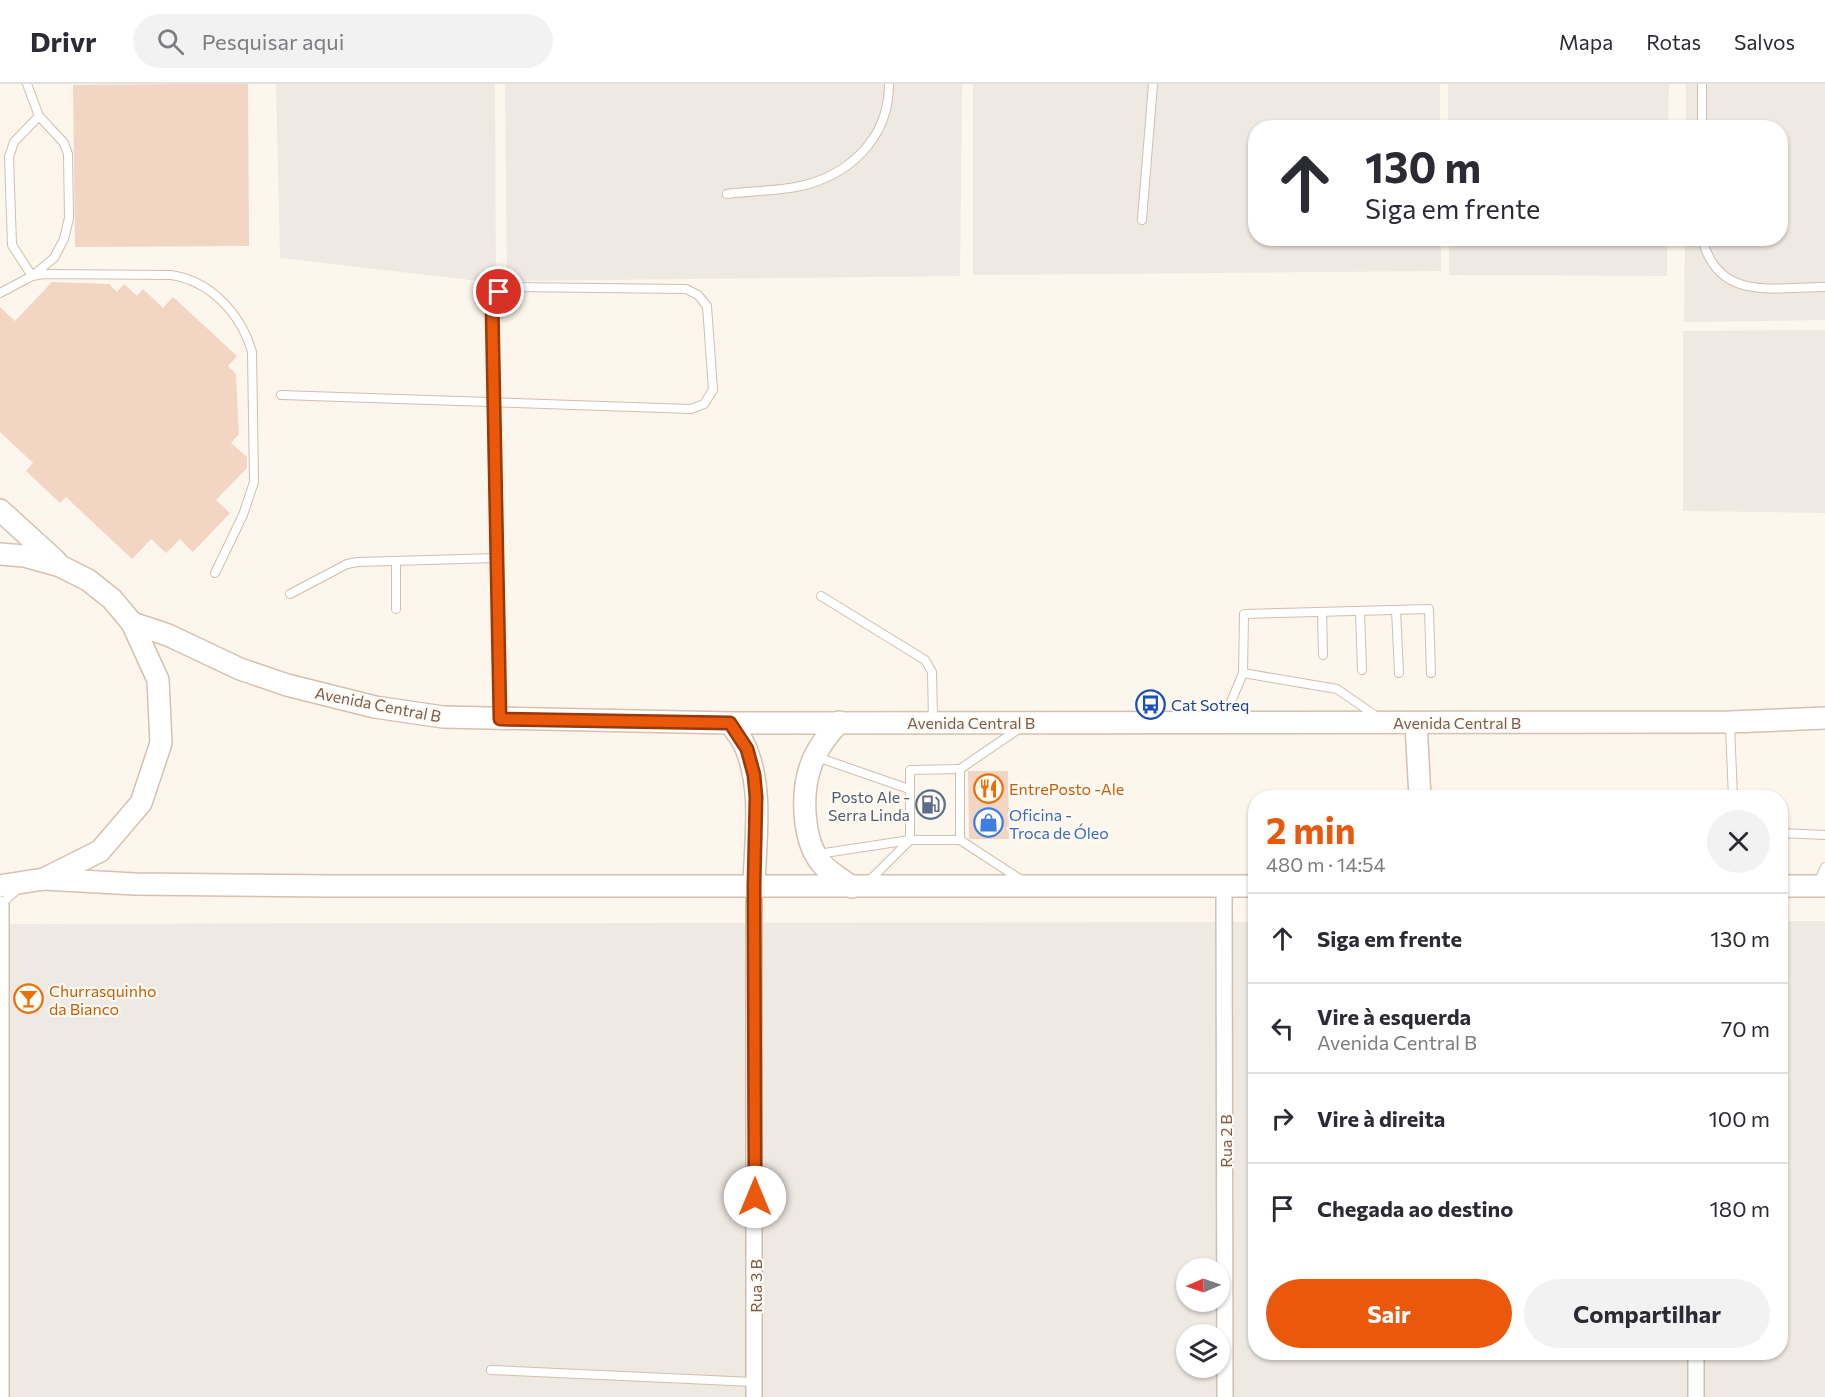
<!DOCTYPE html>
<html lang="pt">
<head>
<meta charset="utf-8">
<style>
  :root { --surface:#fff; --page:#f2f2f3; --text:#2b2b33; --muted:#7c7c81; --line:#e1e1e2; --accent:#ea580c }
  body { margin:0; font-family:Commissioner,sans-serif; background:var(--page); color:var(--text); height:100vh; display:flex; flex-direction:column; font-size:22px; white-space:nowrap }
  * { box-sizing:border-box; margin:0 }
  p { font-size:20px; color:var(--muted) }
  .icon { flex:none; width:33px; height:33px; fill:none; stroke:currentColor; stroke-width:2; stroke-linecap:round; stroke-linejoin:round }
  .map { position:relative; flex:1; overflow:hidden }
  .drawer { position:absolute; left:1248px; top:706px; width:540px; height:570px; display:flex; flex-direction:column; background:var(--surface); border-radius:24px; box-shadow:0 2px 4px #0004 }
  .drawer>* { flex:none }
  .top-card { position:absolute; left:1248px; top:36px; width:540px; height:126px; border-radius:24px; box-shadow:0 2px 4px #0004; background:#fff; color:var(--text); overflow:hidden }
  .needle { width:39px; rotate:268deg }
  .controls { position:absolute; left:1176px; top:1174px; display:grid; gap:12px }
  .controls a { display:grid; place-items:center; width:54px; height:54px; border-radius:50%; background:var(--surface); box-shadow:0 2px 4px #0004; font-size:30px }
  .pin { position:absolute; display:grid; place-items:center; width:51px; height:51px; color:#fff; margin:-26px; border:3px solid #fff; border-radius:50%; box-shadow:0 2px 6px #0007 }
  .me { position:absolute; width:66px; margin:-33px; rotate:0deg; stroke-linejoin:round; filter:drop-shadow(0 0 4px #0008) }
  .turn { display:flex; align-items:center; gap:21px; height:126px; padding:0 18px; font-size:27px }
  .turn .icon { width:78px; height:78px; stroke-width:2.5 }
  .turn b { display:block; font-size:42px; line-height:51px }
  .round { display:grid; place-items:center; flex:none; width:63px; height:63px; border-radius:32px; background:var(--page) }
  .overview { display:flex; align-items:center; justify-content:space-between; height:102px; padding:0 18px }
  h1 { font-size:36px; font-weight:700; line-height:45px; color:var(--accent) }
  .cta { display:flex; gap:12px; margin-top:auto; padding:12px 18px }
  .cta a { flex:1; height:69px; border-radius:36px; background:var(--accent); color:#fff; font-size:24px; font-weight:700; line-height:69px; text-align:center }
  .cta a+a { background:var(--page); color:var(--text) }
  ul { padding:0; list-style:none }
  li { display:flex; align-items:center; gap:18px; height:90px; padding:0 18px; border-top:2px solid var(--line) }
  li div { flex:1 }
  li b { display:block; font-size:22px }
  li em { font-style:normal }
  header { display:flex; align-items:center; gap:36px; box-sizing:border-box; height:84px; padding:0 30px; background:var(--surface); border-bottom:2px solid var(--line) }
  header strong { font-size:28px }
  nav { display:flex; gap:33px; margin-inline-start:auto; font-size:21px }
  .search { width:420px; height:54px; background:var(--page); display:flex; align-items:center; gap:15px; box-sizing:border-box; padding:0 21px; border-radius:33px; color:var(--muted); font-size:22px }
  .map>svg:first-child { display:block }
  .industrial { fill:#efe9e4; fill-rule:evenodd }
  .building { fill:#f3d5c3 }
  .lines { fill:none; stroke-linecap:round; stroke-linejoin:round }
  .service-casing { stroke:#d1beb0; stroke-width:10 }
  .minor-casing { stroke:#d1beb0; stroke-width:18 }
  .secondary-casing { stroke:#d6c0b0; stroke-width:24 }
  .service { stroke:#fff; stroke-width:8 }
  .minor { stroke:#fff; stroke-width:15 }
  .secondary { stroke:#fff; stroke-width:21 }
  .route-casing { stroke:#983908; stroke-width:15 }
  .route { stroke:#ea580c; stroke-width:10 }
  .labels { text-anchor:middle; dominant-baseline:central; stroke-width:4.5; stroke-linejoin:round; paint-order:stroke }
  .street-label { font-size:16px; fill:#7a5c4d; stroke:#fffaf3 }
  .transit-label { font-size:16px; fill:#164399; stroke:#fffaf3; text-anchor:start }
  .food-label { font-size:16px; fill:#c56008; stroke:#fffaf3; text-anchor:start }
  .service-label { font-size:16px; fill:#4e5e75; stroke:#fffaf3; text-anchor:end }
  .shop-label { font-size:16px; fill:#366cbe; stroke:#fffaf3; text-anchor:start }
</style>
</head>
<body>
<header>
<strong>Drivr</strong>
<div class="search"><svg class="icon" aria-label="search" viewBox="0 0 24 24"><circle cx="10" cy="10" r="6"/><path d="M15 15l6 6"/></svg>Pesquisar aqui</div>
<nav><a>Mapa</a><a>Rotas</a><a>Salvos</a></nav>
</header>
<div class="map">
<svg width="1825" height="1313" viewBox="0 0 1825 1313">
  <rect width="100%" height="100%" fill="#fdf6ec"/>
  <g class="industrial">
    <polygon points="276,0 495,0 496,199 280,174"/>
    <polygon points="505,0 962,0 960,192 507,197"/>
    <polygon points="973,0 1440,0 1440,43 1256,44 1256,154 1441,155 1441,187 973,191"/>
    <polygon points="1448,0 1669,0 1668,43 1448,43"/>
    <polygon points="1686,0 1825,0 1825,236 1684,238 1685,155 1780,154 1780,44 1686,43"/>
    <polygon points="1449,155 1667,155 1667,192 1449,191"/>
    <polygon points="1825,246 1825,429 1683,427 1683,247"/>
    <path d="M1781 837H1825V1313H0V840L1255 838 1256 1269H1780ZM1186 1185H1220V1218H1186ZM1186 1251H1220V1284H1186Z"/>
  </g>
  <g class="building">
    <polygon points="190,0 248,0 249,162 75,163 73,1"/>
    <polygon points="52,198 109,200 117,208 124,200 137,212 143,205 163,224 173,213 237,272 228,282 236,290 239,350 231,359 247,373 247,384 216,416 230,429 193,468 180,455 166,469 151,455 132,475 66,413 60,419 26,387 33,379 0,348 0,223 15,237"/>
    <polygon points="968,687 1008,687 1009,755 969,755"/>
  </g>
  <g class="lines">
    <defs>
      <g id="service">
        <polyline points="27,0 39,32 64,59 68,70 69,134 64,155 54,174 32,192 12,161 9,73 14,58 39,32"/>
        <polyline points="1702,44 1702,0"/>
        <path d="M727 110C750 107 774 107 796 103 848 93 889 55 889 0"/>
        <polyline points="1142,136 1153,0"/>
        <path d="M1702 154C1718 218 1772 203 1825 203"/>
        <path d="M0 209 32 192 44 190 171 191C211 197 241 230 252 268L254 398 243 431 215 489"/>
        <path d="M281 311 691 325 704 320 713 306 707 222 698 211 686 205 509 203 499 208 492 219C495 357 497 496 500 634"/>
        <polyline points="396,477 396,525"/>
        <polyline points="290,510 347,480 358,478 497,474"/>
        <polyline points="821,512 925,576 932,588 933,636"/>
        <polyline points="1396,526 1399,589"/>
        <polyline points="1360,527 1362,586"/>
        <polyline points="1322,528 1323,571"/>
        <polyline points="1243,589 1244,530 1429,525 1431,589"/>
        <polyline points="1223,637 1243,589 1337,605 1379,634"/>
        <polyline points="1730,641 1733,714"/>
        <polyline points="1020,644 960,685 960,756 1023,797"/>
        <polyline points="817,673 909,705"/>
        <polyline points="1780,749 1825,751"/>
        <polyline points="818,770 910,756 960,756"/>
        <polyline points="869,797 910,756 910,686 960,685"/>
        <polyline points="1817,801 1825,783"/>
        <polyline points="0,821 19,804"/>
        <polyline points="491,1286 754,1298"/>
      </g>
      <g id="minor">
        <polyline points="754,802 754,1313"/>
        <polyline points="1224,802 1225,1313"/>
        <polyline points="1,820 1,1313"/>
        <polyline points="1696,1313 1696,1269"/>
      </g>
      <g id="secondary">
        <polyline points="0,426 56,477"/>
        <polyline points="0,470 24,472 60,482 88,496 112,515 132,539 158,596 161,659 141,719 100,767 44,795 0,802"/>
        <polyline points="132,539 168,551 240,585 287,601 375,623 443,633 730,639 1730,638 1825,634"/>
        <path d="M839 638C828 651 817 664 811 681 801 708 802 757 822 780 830 789 843 796 852 803"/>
        <path d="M730 639C736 648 744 657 747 667 763 709 755 758 754 802"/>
        <polyline points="1416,639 1420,714"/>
        <polyline points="44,795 135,800 330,802 1256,802"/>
        <polyline points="1780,802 1825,802"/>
      </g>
    </defs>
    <use href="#service" class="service-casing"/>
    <use href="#minor" class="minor-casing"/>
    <use href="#secondary" class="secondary-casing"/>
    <use href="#service" class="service"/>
    <use href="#minor" class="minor"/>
    <use href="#secondary" class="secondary"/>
  </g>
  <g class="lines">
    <defs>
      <polyline id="route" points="499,208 492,219 500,635 730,639 747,665 754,691 756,713 754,802 755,1113"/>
    </defs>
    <use href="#route" class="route-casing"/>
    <use href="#route" class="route"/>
  </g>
  <defs>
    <symbol id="bus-ring" viewBox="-11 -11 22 22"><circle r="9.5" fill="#fffaf3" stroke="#1a4fb4" stroke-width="1.5"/><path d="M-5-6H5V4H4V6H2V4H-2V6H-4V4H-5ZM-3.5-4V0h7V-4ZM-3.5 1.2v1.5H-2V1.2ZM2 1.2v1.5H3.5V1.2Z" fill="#1a4fb4"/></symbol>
    <symbol id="restaurant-ring" viewBox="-11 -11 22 22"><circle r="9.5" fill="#fffaf3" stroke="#e8710a" stroke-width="1.5"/><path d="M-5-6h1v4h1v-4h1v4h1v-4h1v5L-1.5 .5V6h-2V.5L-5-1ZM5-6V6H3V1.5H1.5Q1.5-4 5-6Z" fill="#e8710a"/></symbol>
    <symbol id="fuel-ring" viewBox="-11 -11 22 22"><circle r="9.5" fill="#fffaf3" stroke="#5c6f8a" stroke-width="1.5"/><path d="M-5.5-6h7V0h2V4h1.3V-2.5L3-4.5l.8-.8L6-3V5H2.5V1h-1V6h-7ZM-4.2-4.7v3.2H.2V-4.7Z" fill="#5c6f8a"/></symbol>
    <symbol id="shop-ring" viewBox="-11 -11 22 22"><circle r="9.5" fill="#fffaf3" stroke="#3f7fe0" stroke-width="1.5"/><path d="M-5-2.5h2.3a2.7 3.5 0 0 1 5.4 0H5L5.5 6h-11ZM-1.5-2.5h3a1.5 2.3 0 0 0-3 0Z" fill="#3f7fe0"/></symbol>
    <symbol id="bar-ring" viewBox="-11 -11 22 22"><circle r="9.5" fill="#fffaf3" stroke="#e8710a" stroke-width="1.5"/><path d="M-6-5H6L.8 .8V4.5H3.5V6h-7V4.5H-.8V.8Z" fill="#e8710a"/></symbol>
  </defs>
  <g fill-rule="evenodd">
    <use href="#bus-ring" x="1134" y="604" width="33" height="33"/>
    <use href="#restaurant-ring" x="972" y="688" width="33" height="33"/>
    <use href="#fuel-ring" x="914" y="704" width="33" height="33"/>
    <use href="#shop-ring" x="972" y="722" width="33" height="33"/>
    <use href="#bar-ring" x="12" y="898" width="33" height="33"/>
  </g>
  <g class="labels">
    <g class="street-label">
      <text transform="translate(378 620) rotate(11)">Avenida Central B</text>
      <text x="971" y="638">Avenida Central B</text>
      <text x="1457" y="638">Avenida Central B</text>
      <text transform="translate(1225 1057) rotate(-90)">Rua 2 B</text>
      <text transform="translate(755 1202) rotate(-90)">Rua 3 B</text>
    </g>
    <g class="transit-label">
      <text x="1171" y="620">Cat Sotreq</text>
    </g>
    <g class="food-label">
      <text x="1009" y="704">EntrePosto -Ale</text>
      <text x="49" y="906">Churrasquinho<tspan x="49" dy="18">da Bianco</tspan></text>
    </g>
    <g class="service-label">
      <text x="910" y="712">Posto Ale -<tspan x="910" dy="18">Serra Linda</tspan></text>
    </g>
    <g class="shop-label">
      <text x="1009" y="730">Oficina -<tspan x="1009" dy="18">Troca de Óleo</tspan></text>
    </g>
  </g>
</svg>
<div class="controls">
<a><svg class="needle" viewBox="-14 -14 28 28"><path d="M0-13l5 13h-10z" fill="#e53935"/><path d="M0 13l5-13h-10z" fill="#7c7c81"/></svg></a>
<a><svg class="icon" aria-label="layers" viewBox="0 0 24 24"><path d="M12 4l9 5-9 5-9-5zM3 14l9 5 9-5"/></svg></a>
</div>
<div class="pin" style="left:499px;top:208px;background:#d93025"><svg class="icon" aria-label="arrive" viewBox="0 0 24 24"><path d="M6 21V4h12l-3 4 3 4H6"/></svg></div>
<svg class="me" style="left:755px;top:1113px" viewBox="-20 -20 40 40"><circle r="19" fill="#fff"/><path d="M0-13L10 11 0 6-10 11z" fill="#ea580c"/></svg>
<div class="top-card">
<div class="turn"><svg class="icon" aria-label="ahead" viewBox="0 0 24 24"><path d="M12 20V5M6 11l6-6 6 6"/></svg><div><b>130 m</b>Siga em frente</div></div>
</div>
<section class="drawer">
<div class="overview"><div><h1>2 min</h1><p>480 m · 14:54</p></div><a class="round"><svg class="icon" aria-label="close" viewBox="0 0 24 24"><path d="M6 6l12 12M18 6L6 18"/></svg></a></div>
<ul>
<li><svg class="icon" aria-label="ahead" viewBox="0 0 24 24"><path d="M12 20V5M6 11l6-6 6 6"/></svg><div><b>Siga em frente</b></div><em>130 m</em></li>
<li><svg class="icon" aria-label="left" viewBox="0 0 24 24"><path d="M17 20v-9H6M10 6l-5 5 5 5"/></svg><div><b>Vire à esquerda</b><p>Avenida Central B</p></div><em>70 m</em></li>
<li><svg class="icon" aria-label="right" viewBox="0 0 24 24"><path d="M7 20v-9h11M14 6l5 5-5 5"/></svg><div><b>Vire à direita</b></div><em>100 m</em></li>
<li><svg class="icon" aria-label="arrive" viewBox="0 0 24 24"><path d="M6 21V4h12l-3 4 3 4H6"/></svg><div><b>Chegada ao destino</b></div><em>180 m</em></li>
</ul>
<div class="cta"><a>Sair</a><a>Compartilhar</a></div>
</section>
</div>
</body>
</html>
